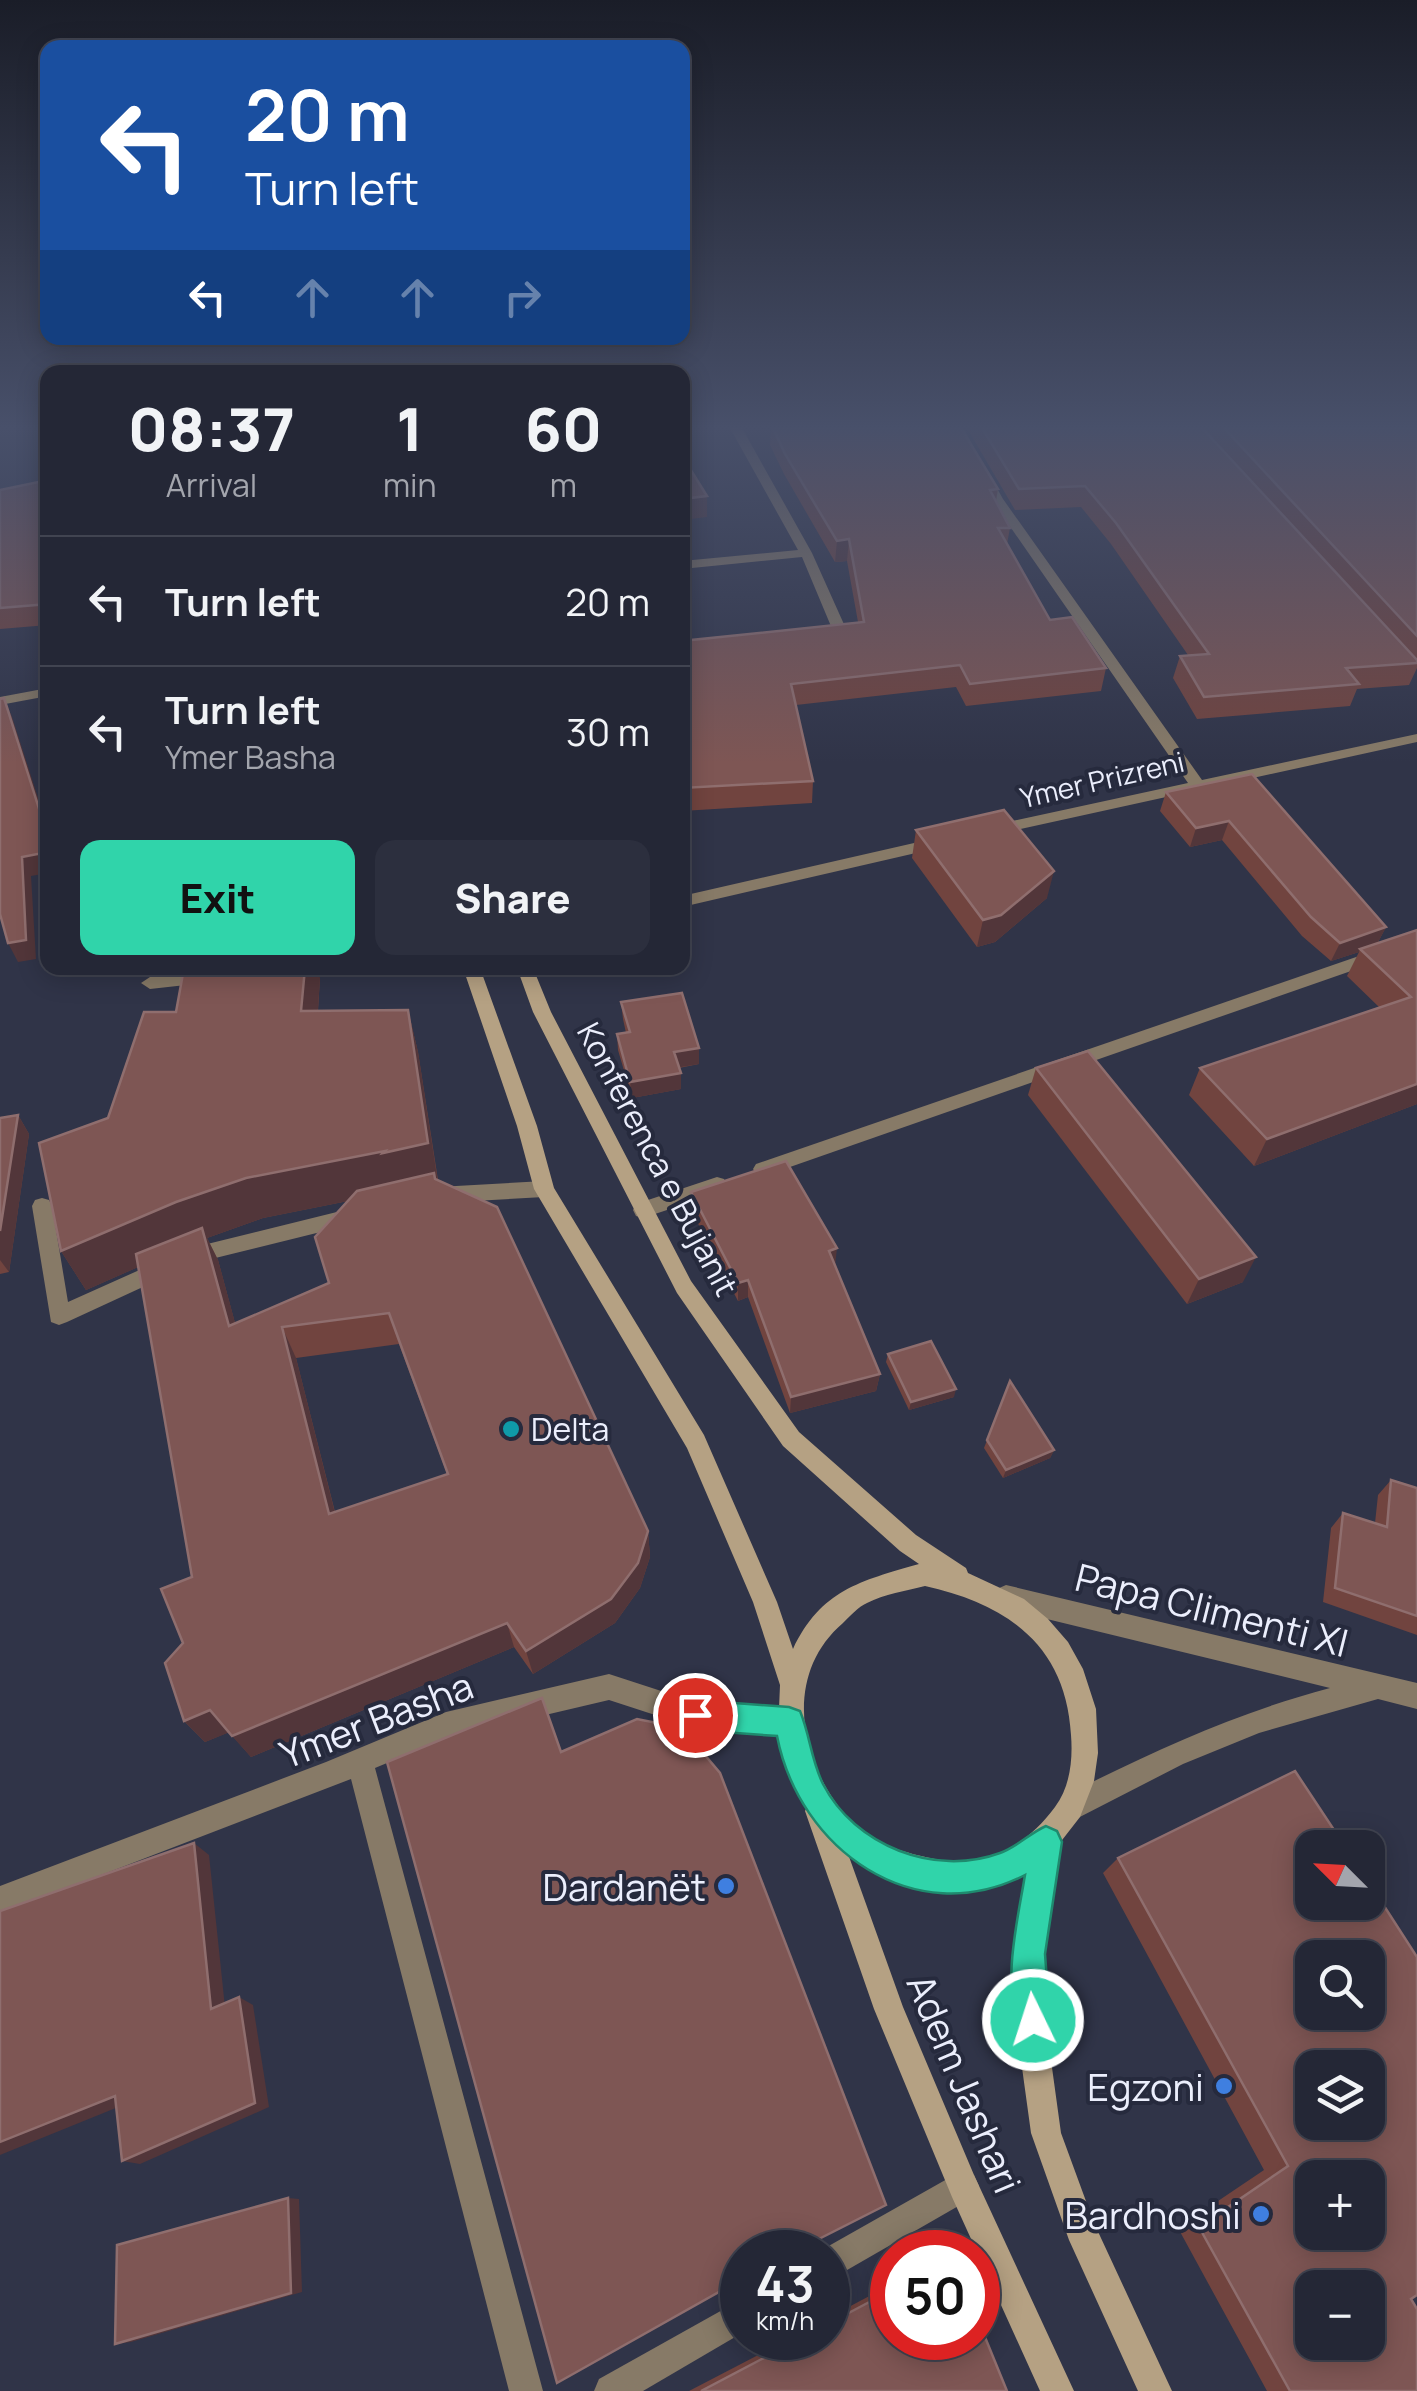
<!DOCTYPE html>
<html lang="en">
<head>
<meta charset="utf-8">
<style>
  :root { --surface:#242736; --page:#2c2f3e; --text:#f1f3f6; --muted:#a3a5ad; --line:#414451; --accent:#30d4aa }
  body { margin:0; font-family:Manrope,sans-serif; background:var(--page); color:var(--text); height:100vh; display:flex; flex-direction:column; font-size:38px; white-space:nowrap }
  * { box-sizing:border-box; margin:0 }
  p { font-size:32px; color:var(--muted) }
  .icon { flex:none; width:55px; height:55px; fill:none; stroke:currentColor; stroke-width:2; stroke-linecap:round; stroke-linejoin:round }
  .map { position:relative; flex:1; overflow:hidden }
  .panel { position:absolute; left:40px; top:365px; width:650px; height:610px; display:flex; flex-direction:column; background:var(--surface); border-radius:20px; box-shadow:0 5px 25px #0003,0 0 0 2px var(--line) }
  .panel>* { flex:none }
  .hud { position:absolute; left:40px; top:40px; width:650px; height:305px; border-radius:20px; box-shadow:0 5px 25px #0003,0 0 0 2px var(--line); background:#1a4fa0; color:#fff; overflow:hidden }
  .needle { width:65px; rotate:294deg }
  .fabs { position:absolute; left:1295px; top:1830px; display:grid; gap:20px }
  .fabs a { display:grid; place-items:center; width:90px; height:90px; border-radius:20px; background:var(--surface); box-shadow:0 5px 25px #0003,0 0 0 2px var(--line); font-size:50px }
  .speed { position:absolute; left:720px; top:2230px; display:flex; gap:20px; font-size:50px; font-weight:700; text-align:center }
  .speed>* { display:grid; place-content:center; width:130px; height:130px; border-radius:50%; background:var(--surface); box-shadow:0 5px 25px #0003,0 0 0 2px var(--line); line-height:1 }
  .speed small { font-size:25px; font-weight:400 }
  .speed .limit { border:15px solid #d22; background:#fff; color:#111 }
  .pin { position:absolute; display:grid; place-items:center; width:85px; height:85px; color:#fff; margin:-42px; border:5px solid #fff; border-radius:50%; box-shadow:0 2px 10px #0007 }
  .me { position:absolute; width:110px; margin:-55px; rotate:356deg; stroke-linejoin:round; filter:drop-shadow(0 0 8px #0008) }
  .turn { display:flex; align-items:center; gap:35px; height:210px; padding:0 40px; font-size:45px }
  .turn .icon { width:130px; height:130px; stroke-width:2.5 }
  .turn b { display:block; font-size:70px; line-height:85px }
  .lanes { display:flex; align-items:center; height:95px; padding:0 40px; background:#0003; justify-content:center; gap:50px; direction:ltr }
  .lanes .off { opacity:.35 }
  .eta { display:flex; justify-content:space-evenly; align-items:center; height:170px; text-align:center }
  .eta b { font-size:60px; font-weight:800; line-height:70px }
  .button { display:flex; gap:20px; margin-top:auto; padding:20px 40px }
  .button a { flex:1; height:115px; border-radius:20px; background:var(--accent); color:#111; font-size:40px; font-weight:800; line-height:115px; text-align:center }
  .button a+a { background:var(--page); color:var(--text) }
  ul { padding:0; list-style:none }
  li { display:flex; align-items:center; gap:30px; height:130px; padding:0 40px; border-top:2px solid var(--line) }
  li div { flex:1 }
  li b { display:block; font-size:38px }
  li em { font-style:normal }
  .map>svg:first-child { display:block }
  .lines { fill:none; stroke-linecap:round; stroke-linejoin:round }
  .service { fill:#877a67; fill-rule:evenodd }
  .minor { fill:#877a67; fill-rule:evenodd }
  .tertiary { fill:#877a67; fill-rule:evenodd }
  .secondary { fill:#b5a183; fill-rule:evenodd }
  .wall { fill:#71443f; fill-rule:evenodd }
  .shaded-wall { fill:#52363a }
  .building { fill:#7e5654; stroke:#8f6e6e; stroke-width:2.5; fill-rule:evenodd }
  .route { fill:#30d4aa; stroke:#1f8a6e; stroke-width:2.5 }
  .culture-dot { fill:#0f9aa8; stroke:#262a3d; stroke-width:4 }
  .shop-dot { fill:#3f7fe0; stroke:#262a3d; stroke-width:4 }
  .labels { text-anchor:middle; dominant-baseline:central; stroke-width:8; stroke-linejoin:round; paint-order:stroke }
  .far-street-label { font-size:28px; fill:#ebeefc; stroke:#262a3d }
  .street-label { font-size:32px; fill:#ebeefc; stroke:#262a3d }
  .poi-label { font-size:32px; fill:#ebeefc; stroke:#262a3d; text-anchor:start }
  .near-street-label { font-size:38px; fill:#ebeefc; stroke:#262a3d }
  .near-poi-label { font-size:38px; fill:#ebeefc; stroke:#262a3d; text-anchor:end }
</style>
</head>
<body>
<div class="map">
<svg width="1417" height="2391" viewBox="0 0 1417 2391">
  <rect width="100%" height="100%" fill="#303448"/>
  <g class="lines">
    <g class="service">
      <polygon points="1417,936 1417,948 770,1174 756,1174 753,1169 756,1164"/>
      <polygon points="717,1177 724,1179 727,1185 724,1191 643,1218 636,1216 633,1210 636,1204"/>
    </g>
    <g class="minor">
      <polygon points="730,428 742,428 812,553 847,631 845,634 833,631 802,557 682,569 682,561 798,550"/>
      <polygon points="951,428 963,428 1003,499 1202,780 1417,734 1417,742 989,836 983,834 983,828 989,826 1188,783 991,499"/>
      <polygon points="48,688 48,696 0,705 0,697"/>
      <polygon points="936,838 944,843 942,847 682,907 682,896"/>
      <polygon points="207,972 213,974 216,978 213,982 150,989 141,983 150,977"/>
      <polygon points="544,1181 551,1183 554,1189 551,1195 544,1197 438,1203 431,1201 428,1195 431,1189 438,1187"/>
      <polygon points="42,1198 49,1200 52,1206 68,1302 164,1259 171,1262 174,1268 171,1274 67,1322 59,1325 51,1322 32,1206 35,1200"/>
      <polygon points="357,1207 364,1209 367,1215 364,1221 357,1223 191,1264 184,1262 181,1256 184,1250 191,1248"/>
      <polygon points="609,1674 695,1702 789,1709 798,1713 802,1722 798,1731 789,1735 695,1728 609,1700 447,1738 375,1768 543,2391 509,2391 351,1779 0,1914 0,1886 326,1762 446,1712"/>
      <polygon points="963,2170 974,2175 979,2186 974,2197 828,2281 828,2252 818,2252"/>
      <polygon points="742,2299 742,2333 643,2391 594,2391 599,2379"/>
    </g>
    <path class="tertiary" d="M1006 1585 1417 1683V1709L1378 1699 1259 1733 1183 1764 1072 1821 1062 1817 1058 1807 1062 1797C1152 1752 1232 1714 1330 1688L1006 1609 997 1605 994 1597 997 1589Z"/>
    <path class="secondary" d="M463 968H480L537 1126 554 1188 704 1435 777 1602 793 1649C821 1590 860 1581 919 1564L900 1551 783 1446 677 1293 533 1012 517 968H533L551 1012 691 1281 799 1432 916 1535 966 1568 968 1573 1024 1599 1048 1619 1068 1642 1083 1669 1096 1709 1098 1753 1094 1781 1080 1817 1059 1844 1042 1954 1050 2053 1061 2133 1094 2223 1172 2391H1138L1069 2240 1031 2133 1020 2053 1014 1954 1028 1870C962 1905 906 1891 847 1851L903 2007 974 2175 1074 2391H1040L952 2197 874 2009 805 1811 807 1807 795 1785 778 1733 780 1685 753 1602 687 1448 534 1189 517 1126ZM925 1586C1007 1604 1066 1645 1071 1735 1073 1760 1070 1787 1055 1807 1023 1850 982 1870 930 1858 901 1852 870 1842 849 1819 799 1764 782 1675 843 1623 850 1616 858 1607 867 1603 884 1594 906 1591 925 1586Z"/>
  </g>
  <g class="wall">
    <polygon points="771,428 961,428 998,489 996,501 1010,528 1007,544 1050,620 1106,668 1101,691 966,706 956,687 796,705 813,781 812,803 682,811 682,641 858,622 847,561 835,562 784,474 770,445"/>
    <polygon points="967,428 1417,428 1417,668 1409,685 1357,689 1350,706 1197,719 1173,678 1180,656 1188,655 1111,544 1081,507 1015,510"/>
    <polygon points="48,480 48,625 0,629 0,490"/>
    <polygon points="1252,774 1386,927 1377,944 1417,930 1417,1104 1254,1166 1189,1095 1200,1068 1379,1007 1347,976 1359,952 1331,961 1302,936 1222,840 1190,847 1160,811 1166,792"/>
    <polygon points="916,830 1047,898 995,942 977,947 912,858"/>
    <path d="M320 978 318 1011 408 1010 418 1052 438 1180 648 1531 650 1557 640 1588 615 1623 533 1674 514 1647 251 1757 229 1732 205 1742 184 1721 183 1643 192 1577 138 1267 86 1290 61 1251 108 1118 176 1012ZM348 1201 329 1283 235 1323 218 1260 207 1238 263 1218ZM399 1344 447 1474 335 1512 296 1358Z"/>
    <polygon points="621,1002 699,1064 679,1068 681,1089 632,1098 618,1050 617,1034 626,1033 623,1019"/>
    <polygon points="1036,1068 1243,1282 1187,1304 1028,1095"/>
    <polygon points="18,1115 29,1134 9,1272 0,1274 0,1118"/>
    <polygon points="691,1192 835,1266 880,1374 876,1391 790,1413 748,1297 738,1301 691,1210"/>
    <polygon points="888,1354 954,1397 909,1410 886,1362"/>
    <polygon points="1010,1381 1054,1450 1050,1458 1003,1478 984,1448"/>
    <polygon points="1391,1480 1417,1488 1417,1635 1323,1602 1331,1528 1343,1513 1375,1523 1378,1495"/>
    <polygon points="1118,1858 1411,2299 1417,2391 1267,2391 1178,2228 1264,2170 1103,1873"/>
    <polygon points="892,2284 892,2338 1007,2391 689,2391 791,2338 828,2338 828,2318"/>
  </g>
  <g class="shaded-wall">
    <polygon points="707,496 707,517 682,520 682,499"/>
    <polygon points="849,539 847,561 835,562 837,541"/>
    <polygon points="4,698 12,717 48,829 48,837"/>
    <polygon points="1229,821 1222,840 1190,847 1196,828"/>
    <polygon points="48,852 48,873 31,876 36,959 18,962 8,943 22,857"/>
    <polygon points="1054,871 1047,898 995,942 977,947 983,920"/>
    <polygon points="1386,927 1376,946 1360,949 1359,952 1331,961 1340,943"/>
    <polygon points="305,968 317,968 320,978 315,1052 301,1011"/>
    <polygon points="408,1010 418,1052 438,1183 263,1218 207,1238 218,1260 244,1356 229,1326 195,1242 86,1290 61,1251"/>
    <polygon points="699,1048 699,1064 675,1068 674,1052"/>
    <polygon points="681,1073 681,1089 632,1098 630,1082"/>
    <polygon points="1417,1084 1417,1104 1254,1166 1267,1139"/>
    <polygon points="18,1115 29,1134 9,1272 0,1260 0,1231"/>
    <polygon points="837,1248 835,1266 829,1251"/>
    <polygon points="1256,1257 1243,1282 1187,1304 1199,1279"/>
    <polygon points="748,1280 748,1297 738,1301 738,1283"/>
    <polygon points="282,1327 296,1358 342,1541 329,1514"/>
    <polygon points="880,1374 876,1391 790,1413 791,1397"/>
    <polygon points="956,1389 954,1397 909,1410 911,1402"/>
    <polygon points="1054,1450 1050,1458 1003,1478 1006,1470"/>
    <polygon points="648,1531 650,1557 640,1588 615,1623 533,1674 526,1651"/>
    <polygon points="507,1623 514,1647 251,1757 232,1736"/>
    <polygon points="210,1710 230,1732 205,1742 184,1721"/>
    <polygon points="194,1843 209,1855 226,2017 211,2009"/>
    <polygon points="239,1997 253,2005 269,2107 140,2164 122,2161"/>
    <polygon points="115,2096 133,2101 0,2155 0,2142"/>
    <polygon points="288,2198 299,2199 302,2292 131,2342 115,2344"/>
  </g>
  <g class="building">
    <polygon points="773,428 961,428 998,489 990,490 1010,528 998,528 1050,620 1072,617 1106,668 970,684 960,665 791,684 813,781 682,788 682,641 864,622 849,539 837,541 785,454"/>
    <polygon points="982,428 1202,428 1417,660 1417,663 1346,668 1359,684 1204,697 1180,656 1209,654 1116,523 1085,486 1019,489"/>
    <polygon points="1224,428 1417,428 1417,636"/>
    <polygon points="682,459 684,459 707,496 682,499"/>
    <polygon points="48,480 48,604 0,608 0,490"/>
    <polygon points="4,698 48,837 48,852 22,857 26,940 8,943 0,914 0,699"/>
    <polygon points="48,765 48,782 44,784"/>
    <polygon points="1252,774 1386,927 1340,943 1311,917 1229,821 1196,828 1166,792"/>
    <polygon points="1004,810 1054,871 1001,915 983,920 916,830"/>
    <polygon points="1417,930 1417,1084 1267,1139 1200,1068 1411,997 1360,949"/>
    <polygon points="184,968 305,968 301,1011 408,1010 428,1143 383,1153 385,1151 246,1178 176,1202 61,1251 39,1143 108,1118 144,1012 176,1012"/>
    <polygon points="682,993 699,1048 674,1052 681,1073 630,1082 617,1034 630,1032 621,1002"/>
    <polygon points="1088,1051 1256,1257 1199,1279 1036,1068"/>
    <polygon points="18,1115 0,1231 0,1118"/>
    <polygon points="786,1161 837,1248 829,1251 880,1374 791,1397 748,1280 738,1283 691,1192"/>
    <path d="M434 1173 435 1179 497 1207 648 1531 638 1563 611 1599 526 1651 507 1623 232 1736 210 1710 184 1721 165 1663 183 1643 161 1589 192 1577 136 1254 202 1228 229 1326 329 1283 315 1237 357 1191ZM389 1313 448 1474 329 1514 282 1327Z"/>
    <polygon points="931,1341 956,1389 911,1402 888,1354"/>
    <polygon points="1010,1381 1054,1450 1006,1470 987,1440"/>
    <polygon points="1391,1480 1417,1488 1417,1616 1335,1588 1343,1513 1387,1527"/>
    <polygon points="542,1698 561,1752 637,1719 682,1728 720,1773 886,2205 793,2252 742,2252 742,2279 557,2383 387,1762"/>
    <path d="M1295 1771 1346 1848H1312V1902H1368V1881L1417 1957V2295L1411 2299 1417 2309V2391H1290L1199 2227 1288 2166 1118 1858ZM1312 1958H1368V2012H1312ZM1312 2068H1368V2122H1312ZM1312 2178H1368V2232H1312ZM1312 2288H1368V2342H1312Z"/>
    <polygon points="194,1843 211,2009 239,1997 255,2103 122,2161 115,2096 0,2142 0,1911"/>
    <polygon points="288,2198 291,2293 115,2344 117,2245"/>
    <polygon points="892,2290 892,2338 978,2338 978,2320 1007,2391 701,2391 802,2338 828,2338 828,2324"/>
  </g>
  <linearGradient id="sky" x2="0" y2="1"><stop stop-color="#1a1d28"/><stop offset="0.56" stop-color="#48506a"/><stop offset="1" stop-color="#48506a" stop-opacity="0"/></linearGradient>
  <rect width="1417" height="763" fill="url(#sky)"/>
  <path class="route" d="M695 1700 789 1707 800 1711C810 1735 811 1760 823 1784 855 1846 935 1877 1000 1853 1017 1847 1030 1833 1046 1826L1057 1831 1062 1842 1045 1954 1050 2020 1045 2032 1033 2037 1021 2032C1001 1984 1017 1924 1025 1875 914 1932 799 1849 777 1736L695 1730 685 1726 680 1715 685 1705Z"/>
  <circle class="culture-dot" cx="511" cy="1429" r="10"/>
  <g class="shop-dot">
    <circle cx="726" cy="1886" r="10"/>
    <circle cx="1224" cy="2086" r="10"/>
    <circle cx="1261" cy="2214" r="10"/>
  </g>
  <g class="labels">
    <g class="far-street-label">
      <text transform="translate(1102 779) rotate(-13)">Ymer Prizreni</text>
    </g>
    <g class="street-label">
      <text transform="translate(658 1159) rotate(62)">Konferenca e Bujanit</text>
    </g>
    <g class="poi-label">
      <text x="531" y="1429">Delta</text>
    </g>
    <g class="near-street-label">
      <text transform="translate(1212 1609) rotate(14)">Papa Climenti XI</text>
      <text transform="translate(376 1719) rotate(-21)">Ymer Basha</text>
      <text transform="translate(965 2083) rotate(67)">Adem Jashari</text>
    </g>
    <g class="near-poi-label">
      <text x="706" y="1886">Dardanët</text>
      <text x="1204" y="2086">Egzoni</text>
      <text x="1241" y="2214">Bardhoshi</text>
    </g>
  </g>
</svg>
<div class="fabs">
<a><svg class="needle" viewBox="-14 -14 28 28"><path d="M0-13l5 13h-10z" fill="#e53935"/><path d="M0 13l5-13h-10z" fill="#a3a5ad"/></svg></a>
<a><svg class="icon" aria-label="search" viewBox="0 0 24 24"><circle cx="10" cy="10" r="6"/><path d="M15 15l6 6"/></svg></a>
<a><svg class="icon" aria-label="layers" viewBox="0 0 24 24"><path d="M12 4l9 5-9 5-9-5zM3 14l9 5 9-5"/></svg></a>
<a>+</a>
<a>−</a>
</div>
<div class="speed"><div>43<small>km/h</small></div><div class="limit">50</div></div>
<div class="pin" style="left:695px;top:1715px;background:#d93025"><svg class="icon" aria-label="arrive" viewBox="0 0 24 24"><path d="M6 21V4h12l-3 4 3 4H6"/></svg></div>
<svg class="me" style="left:1033px;top:2020px" viewBox="-20 -20 40 40"><circle r="17" fill="#30d4aa" stroke="#fff" stroke-width="3"/><path d="M0-11L8 9 0 5-8 9z" fill="#fff"/></svg>
<div class="hud">
<div class="turn"><svg class="icon" aria-label="left" viewBox="0 0 24 24"><path d="M17 20v-9H6M10 6l-5 5 5 5"/></svg><div><b>20 m</b>Turn left</div></div>
<div class="lanes"><svg class="icon" aria-label="left" viewBox="0 0 24 24"><path d="M17 20v-9H6M10 6l-5 5 5 5"/></svg><svg class="icon off" aria-label="ahead" viewBox="0 0 24 24"><path d="M12 20V5M6 11l6-6 6 6"/></svg><svg class="icon off" aria-label="ahead" viewBox="0 0 24 24"><path d="M12 20V5M6 11l6-6 6 6"/></svg><svg class="icon off" aria-label="right" viewBox="0 0 24 24"><path d="M7 20v-9h11M14 6l5 5-5 5"/></svg></div>
</div>
<section class="panel">
<div class="eta">
<div><b>08:37</b><p>Arrival</p></div>
<div><b>1</b><p>min</p></div>
<div><b>60</b><p>m</p></div>
</div>
<ul>
<li><svg class="icon" aria-label="left" viewBox="0 0 24 24"><path d="M17 20v-9H6M10 6l-5 5 5 5"/></svg><div><b>Turn left</b></div><em>20 m</em></li>
<li><svg class="icon" aria-label="left" viewBox="0 0 24 24"><path d="M17 20v-9H6M10 6l-5 5 5 5"/></svg><div><b>Turn left</b><p>Ymer Basha</p></div><em>30 m</em></li>
</ul>
<div class="button"><a>Exit</a><a>Share</a></div>
</section>
</div>
</body>
</html>
